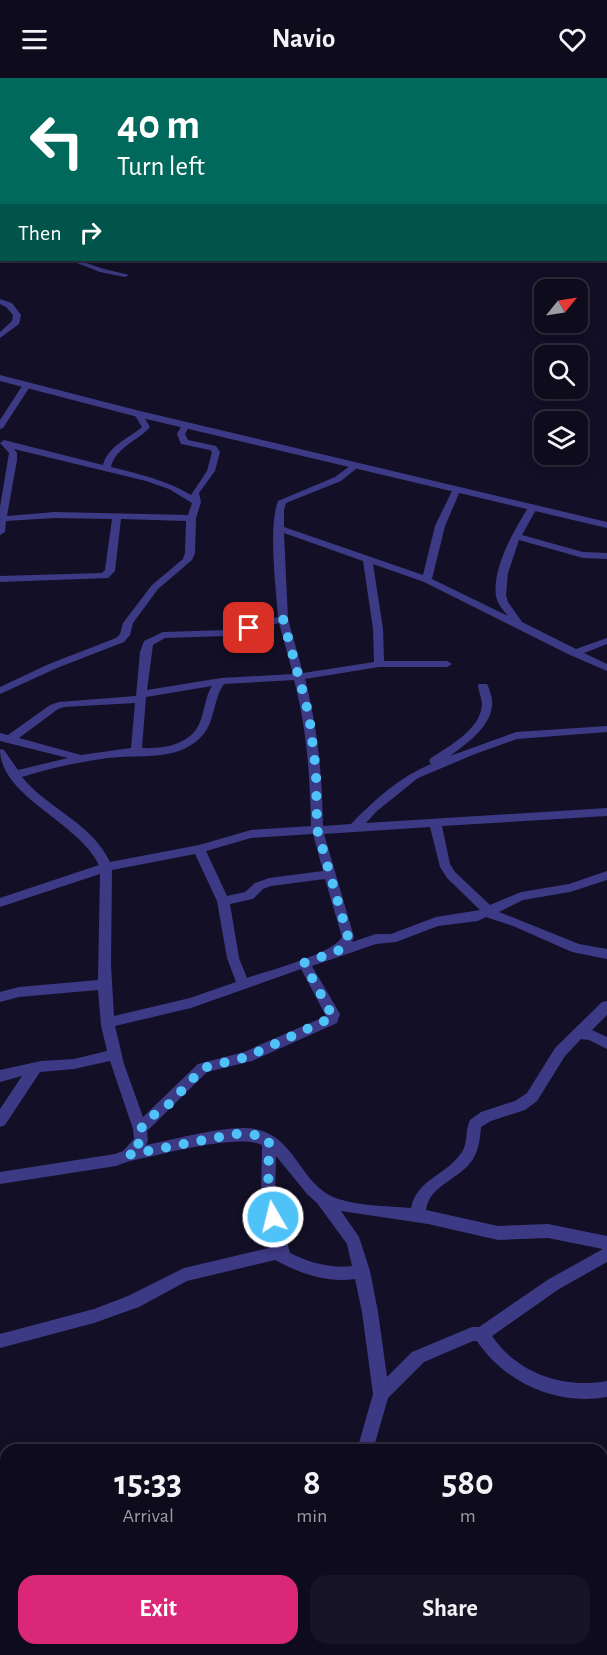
<!DOCTYPE html>
<html lang="en">
<head>
<meta charset="utf-8">
<style>
  :root { --surface:#0e0b1c; --page:#171425; --text:#f1f3f6; --muted:#9b9ba3; --line:#2e2b3b; --accent:#db2777 }
  body { margin:0; font-family:"Alegreya Sans",sans-serif; background:var(--page); color:var(--text); height:100vh; display:flex; flex-direction:column; font-size:22px; white-space:nowrap }
  * { box-sizing:border-box; margin:0 }
  p { font-size:20px; color:var(--muted) }
  .icon { flex:none; width:33px; height:33px; fill:none; stroke:currentColor; stroke-width:2; stroke-linecap:round; stroke-linejoin:round }
  .map { position:relative; flex:1; overflow:hidden }
  .drawer { position:absolute; left:0px; top:1366px; width:608px; height:212px; display:flex; flex-direction:column; background:var(--surface); border-radius:18px 18px 0 0; box-shadow:0 3px 15px #0003,0 0 0 2px var(--line) }
  .drawer>* { flex:none }
  .guide { position:absolute; left:0px; top:0px; width:608px; height:183px; box-shadow:0 3px 15px #0003,0 0 0 2px var(--line); background:#00695c; color:#fff; overflow:hidden }
  .needle { width:39px; rotate:60deg }
  .buttons { position:absolute; left:534px; top:201px; display:grid; gap:12px }
  .buttons a { display:grid; place-items:center; width:54px; height:54px; border-radius:12px; background:var(--surface); box-shadow:0 3px 15px #0003,0 0 0 2px var(--line); font-size:30px }
  .pin { position:absolute; display:grid; place-items:center; width:51px; height:51px; color:#fff; margin:-26px; border-radius:12px; box-shadow:0 3px 9px #0006 }
  .me { position:absolute; width:66px; margin:-33px; rotate:352deg; stroke-linejoin:round; filter:drop-shadow(0 0 4px #0008) }
  .turn { display:flex; align-items:center; gap:21px; height:126px; padding:0 18px; font-size:27px }
  .turn .icon { width:78px; height:78px; stroke-width:2.5 }
  .turn b { display:block; font-size:42px; line-height:51px }
  .then { display:flex; align-items:center; height:57px; padding:0 18px; background:#0003; gap:12px; font-size:22px }
  .eta { display:flex; justify-content:space-evenly; align-items:center; height:102px; text-align:center }
  .eta b { font-size:36px; font-weight:600; line-height:42px }
  .action { display:flex; gap:12px; margin-top:auto; padding:12px 18px }
  .action a { flex:1; height:69px; border-radius:18px; background:var(--accent); color:#fff; font-size:24px; font-weight:600; line-height:69px; text-align:center }
  .action a+a { background:var(--page); color:var(--text) }
  header { display:flex; justify-content:space-between; align-items:center; height:78px; padding:0 18px; background:var(--surface); font-size:27px; font-weight:600 }
  .map>svg:first-child { display:block }
  .lines { fill:none; stroke-linecap:round; stroke-linejoin:round }
  .minor { fill:#3d3a85; fill-rule:evenodd }
  .tertiary { fill:#3d3a85; fill-rule:evenodd }
  .route { stroke:#4fc3f7; stroke-width:10; stroke-dasharray:0 18 }
</style>
</head>
<body>
<header><svg class="icon" aria-label="menu" viewBox="0 0 24 24"><path d="M4 6h16M4 12h16M4 18h16"/></svg>Navio<svg class="icon" aria-label="heart" viewBox="0 0 24 24"><path d="M12 20l-8-8c-3-5 5-10 8-4 3-6 11-1 8 4z"/></svg></header>
<div class="map">
<svg width="607" height="1577" viewBox="0 0 607 1577">
  <rect width="100%" height="100%" fill="#130f26"/>
  <g class="lines">
    <g class="minor">
      <polygon points="131,0 137,0 131,2"/>
      <rect x="0" y="64" width="2" height="4"/>
      <polygon points="2,91 2,95 0,96 0,92"/>
      <polygon points="0,116 2,116 2,121 0,120"/>
      <polygon points="0,178 2,182 4,182 0,182"/>
      <polygon points="10,182 53,182 50,184 13,184"/>
      <polygon points="69,182 77,182 104,191 129,197 125,199 100,194"/>
      <polygon points="0,221 12,225 21,237 19,246 0,260 0,254 12,243 13,237 6,229 0,226"/>
      <polygon points="24,305 31,307 3,350 0,351 0,342"/>
      <path d="M135 334H141L150 349C138 363 116 369 111 389 139 396 166 402 191 417L207 393 212 374 210 372 181 366 177 356 183 345 190 347 185 356 188 362 216 368 220 374 215 393 199 415 201 424 196 440 195 475 192 482 158 511 133 545 130 557 124 564 57 590 0 616V609L49 586 116 560 120 556 123 545 152 507 183 481 185 475 186 443 121 441 115 493 108 500 0 504V498L102 495 105 492 112 441 55 440 6 443 5 454 0 457V429L9 375 0 365 4 362 103 387C108 368 128 361 142 349L134 336ZM14 371 146 403 169 411 192 425 188 437 55 434 7 438 17 382V375Z"/>
      <path d="M354 385 358 388 357 390 341 403 286 425 284 432V449L423 497 435 448 452 413 456 410 459 411 460 413 445 448 432 501 508 538C503 532 497 525 496 518 492 489 515 451 529 428L532 427 537 430 522 457 583 474 607 475V481L583 480 519 462 508 495 506 517 508 524 522 544 576 571 607 560V566L584 575 607 586V593L570 577 424 504 373 486 383 551 384 583H447L452 586 447 589H379L305 601C318 651 322 696 323 748L351 746C375 721 400 699 431 686L429 683 431 680C449 668 480 652 482 627 482 621 479 614 478 608L479 606H487L488 608C490 614 493 621 492 627 491 649 466 666 450 678L516 654 607 648V654L517 661 475 676 418 700 377 733 366 745 607 730V738L442 748 450 786 455 794 490 827 521 814 569 806 607 793V802L570 814 523 822 499 834 579 866 607 871V881L572 874 513 848 486 839 478 843 438 848 396 864 376 866 312 888 340 936 337 945 252 983 207 994 147 1053 148 1063 146 1067C173 1062 230 1046 255 1051 294 1059 299 1100 329 1117 350 1128 388 1128 411 1130 417 1101 447 1097 462 1074 468 1065 465 1052 470 1042L481 1034 515 1023 527 1015 555 970 602 924 607 923V937L592 952 607 959V971L589 962 581 961 565 978 537 1023 525 1032 491 1043 481 1049C480 1060 479 1071 473 1081 461 1101 429 1107 426 1132L498 1148 548 1146 607 1158V1184L559 1211 492 1258C517 1295 563 1311 607 1303V1319C557 1328 505 1305 477 1263H473L424 1284 388 1320 373 1372H357L373 1316 362 1234 355 1201C326 1205 299 1195 275 1182L187 1203 139 1229 94 1245 0 1270V1256L94 1231 128 1218 184 1190 273 1169 261 1120 262 1067C237 1055 160 1077 130 1083L116 1088 0 1106V1094L115 1076 123 1073 134 1061 133 1051 110 983 74 991 40 994 5 1047 0 1049V1031L22 998 0 1004V992L41 983 74 981 107 973 101 947 98 912 19 919 0 924V914L19 909 98 902 100 796 0 829V820L99 787C79 744 0 719 0 671L4 672 18 692 68 680 0 663V655L8 657 50 627 59 624 136 618 140 574 144 563 163 554 227 552 278 539C276 509 268 450 278 423L335 399ZM284 455 363 483 373 551 374 584 303 595 288 541ZM279 545 293 596 221 600 147 612 153 567 165 560 227 558ZM294 602C307 651 310 698 311 748L251 752 199 767 110 784C92 745 48 731 22 699 50 690 79 684 108 680 139 676 175 684 200 660 216 645 212 623 224 606ZM212 608C205 619 205 632 200 644 191 667 163 671 142 670L146 619ZM135 625 131 670 81 677 19 660 58 631 64 629ZM430 749 440 789 447 800 480 832 436 839 391 856H376L352 864 354 859 324 756ZM313 756 323 793 269 800 255 805 245 814 227 818 206 773 251 760ZM195 776 217 823 227 880 236 904 190 920 114 938 111 887 112 792ZM325 801 342 859C333 876 267 893 247 900L239 880 230 826 253 821 263 811 271 808ZM301 891 326 938 244 974 198 986 143 1039 124 986 115 948 191 930ZM276 1078 307 1116 317 1125 347 1166 352 1188C331 1191 308 1184 290 1175L275 1120ZM341 1133 428 1146 498 1162 548 1160 603 1171 549 1201 479 1249H472L412 1274 387 1299 378 1234 370 1193 359 1159Z"/>
      <polygon points="208,1572 233,1572 235,1577 210,1577"/>
      <rect x="354" y="1572" width="18" height="5"/>
    </g>
    <polygon class="tertiary" points="0,297 140,333 607,444 607,450 138,339 0,303"/>
  </g>
  <g class="lines">
    <polyline class="route" points="249,550 283,541 309,637 316,693 317,751 348,859 338,873 304,885 333,939 247,979 203,990 169,1026 147,1042 140,1052 141,1063 128,1077 235,1056 255,1057 269,1062 268,1120 273,1139"/>
  </g>
</svg>
<div class="buttons">
<a><svg class="needle" viewBox="-14 -14 28 28"><path d="M0-13l5 13h-10z" fill="#e53935"/><path d="M0 13l5-13h-10z" fill="#9b9ba3"/></svg></a>
<a><svg class="icon" aria-label="search" viewBox="0 0 24 24"><circle cx="10" cy="10" r="6"/><path d="M15 15l6 6"/></svg></a>
<a><svg class="icon" aria-label="layers" viewBox="0 0 24 24"><path d="M12 4l9 5-9 5-9-5zM3 14l9 5 9-5"/></svg></a>
</div>
<div class="pin" style="left:249px;top:550px;background:#d93025"><svg class="icon" aria-label="arrive" viewBox="0 0 24 24"><path d="M6 21V4h12l-3 4 3 4H6"/></svg></div>
<svg class="me" style="left:273px;top:1139px" viewBox="-20 -20 40 40"><circle r="17" fill="#4fc3f7" stroke="#fff" stroke-width="3"/><path d="M0-11L8 9 0 5-8 9z" fill="#fff"/></svg>
<div class="guide">
<div class="turn"><svg class="icon" aria-label="left" viewBox="0 0 24 24"><path d="M17 20v-9H6M10 6l-5 5 5 5"/></svg><div><b>40 m</b>Turn left</div></div>
<div class="then">Then<svg class="icon" aria-label="right" viewBox="0 0 24 24"><path d="M7 20v-9h11M14 6l5 5-5 5"/></svg></div>
</div>
<section class="drawer">
<div class="eta">
<div><b>15:33</b><p>Arrival</p></div>
<div><b>8</b><p>min</p></div>
<div><b>580</b><p>m</p></div>
</div>
<div class="action"><a>Exit</a><a>Share</a></div>
</section>
</div>
</body>
</html>
